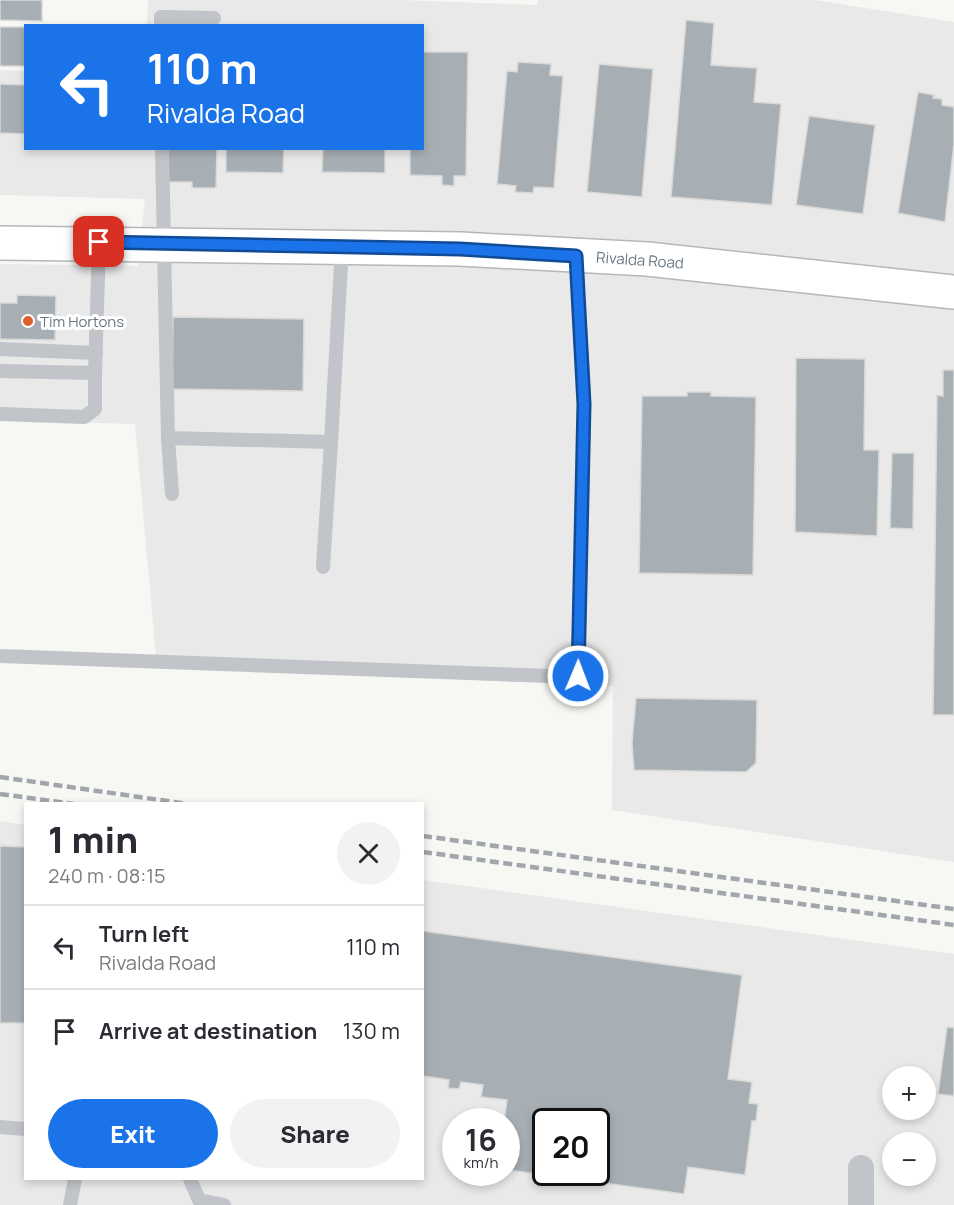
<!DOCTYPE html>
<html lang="en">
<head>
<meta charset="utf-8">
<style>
  :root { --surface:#fff; --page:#f2f2f3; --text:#2b2b33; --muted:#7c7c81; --line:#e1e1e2; --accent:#1a73e8 }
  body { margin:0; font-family:Manrope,sans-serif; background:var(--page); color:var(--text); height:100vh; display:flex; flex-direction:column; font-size:22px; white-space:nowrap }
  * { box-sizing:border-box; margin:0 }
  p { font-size:20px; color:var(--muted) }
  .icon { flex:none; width:33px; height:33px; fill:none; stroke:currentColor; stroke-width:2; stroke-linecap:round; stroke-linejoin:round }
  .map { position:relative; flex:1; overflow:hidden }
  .sheet { position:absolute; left:24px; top:802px; width:400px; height:378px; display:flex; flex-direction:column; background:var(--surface); border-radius:0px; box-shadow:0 3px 9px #0003 }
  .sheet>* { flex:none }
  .hud { position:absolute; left:24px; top:24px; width:400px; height:126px; border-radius:0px; box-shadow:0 3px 9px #0003; background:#1a73e8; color:#fff; overflow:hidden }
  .fabs { position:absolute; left:882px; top:1066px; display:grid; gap:12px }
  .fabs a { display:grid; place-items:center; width:54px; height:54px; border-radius:50%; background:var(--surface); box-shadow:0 3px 9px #0003; font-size:30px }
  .speed { position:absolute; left:442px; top:1108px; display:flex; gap:12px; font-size:30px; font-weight:700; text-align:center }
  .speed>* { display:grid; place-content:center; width:78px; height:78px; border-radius:50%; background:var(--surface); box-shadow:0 3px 9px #0003; line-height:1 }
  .speed small { font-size:15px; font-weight:400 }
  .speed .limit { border:3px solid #111; border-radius:9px; background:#fff; color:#111 }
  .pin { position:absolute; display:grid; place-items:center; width:51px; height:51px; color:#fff; margin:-26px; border-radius:12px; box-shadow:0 3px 9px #0006 }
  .me { position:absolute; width:66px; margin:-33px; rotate:1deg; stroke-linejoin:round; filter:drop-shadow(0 0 4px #0008) }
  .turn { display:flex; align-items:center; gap:21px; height:126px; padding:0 24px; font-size:27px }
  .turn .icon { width:78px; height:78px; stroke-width:2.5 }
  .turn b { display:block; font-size:42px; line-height:51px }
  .round { display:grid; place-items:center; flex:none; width:63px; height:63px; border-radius:32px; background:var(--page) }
  .head { display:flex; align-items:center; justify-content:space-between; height:102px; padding:0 24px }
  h1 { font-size:36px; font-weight:800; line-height:45px }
  .button { display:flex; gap:12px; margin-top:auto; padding:12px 24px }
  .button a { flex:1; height:69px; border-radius:36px; background:var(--accent); color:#fff; font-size:24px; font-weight:800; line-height:69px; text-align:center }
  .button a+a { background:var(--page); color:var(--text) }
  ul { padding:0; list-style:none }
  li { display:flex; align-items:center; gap:18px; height:84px; padding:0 24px; border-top:2px solid var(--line) }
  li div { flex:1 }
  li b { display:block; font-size:22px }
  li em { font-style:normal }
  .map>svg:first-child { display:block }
  .built { fill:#e8e9e8; fill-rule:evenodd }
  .building { fill:#a7afb5; stroke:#d9d9d7; stroke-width:1.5; fill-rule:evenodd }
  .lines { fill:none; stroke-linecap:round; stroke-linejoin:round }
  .secondary-casing { stroke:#b3b8bd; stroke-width:36 }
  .lane { stroke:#c1c4c8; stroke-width:14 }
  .street { stroke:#c1c4c8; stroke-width:26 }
  .secondary { stroke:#fff; stroke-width:33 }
  .rail { stroke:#a0a6ac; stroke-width:4.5; stroke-dasharray:9 4.5; stroke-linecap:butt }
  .route-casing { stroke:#114b97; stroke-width:15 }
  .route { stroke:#1a73e8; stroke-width:10 }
  .poi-dot { fill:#dd5f2f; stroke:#fff; stroke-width:2 }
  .labels { text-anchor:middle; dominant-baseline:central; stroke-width:6; stroke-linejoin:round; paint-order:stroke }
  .street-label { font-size:15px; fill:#677684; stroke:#fff }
  .poi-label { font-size:15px; fill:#677684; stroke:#fff; text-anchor:start }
</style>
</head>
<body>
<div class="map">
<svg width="954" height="1205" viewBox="0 0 954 1205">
  <rect width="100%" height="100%" fill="#f7f7f4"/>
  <g class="built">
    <polygon points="148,0 399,0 537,5 538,0 815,0 954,22 954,862 612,810 613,686 157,666 135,424 0,420 0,264 138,266 145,199 0,195 0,70 25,71 26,148 423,148 423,26 147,25"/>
    <path d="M0 821 25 825 26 1179H423V880L954 954V1205H0ZM892 1077H926V1110H892ZM456 1122H507V1173H456ZM546 1122H597V1173H546ZM892 1143H926V1176H892Z"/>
  </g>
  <g class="building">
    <polygon points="0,0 42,0 42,21 0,20"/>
    <polygon points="686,20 714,23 711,65 757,68 754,102 781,104 772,205 671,197"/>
    <rect x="0" y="27" width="26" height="39"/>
    <polygon points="423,52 468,52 466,176 454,176 454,186 442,185 442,176 410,175 410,148 423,148"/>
    <polygon points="518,62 551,64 550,75 563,76 554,188 534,187 533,193 515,192 516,186 497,184 507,71 517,72"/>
    <polygon points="599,64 653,69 642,197 587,192"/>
    <polygon points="0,84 26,85 26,134 0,133"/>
    <polygon points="918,92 934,95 933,98 942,99 942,105 954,107 954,144 945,222 898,213"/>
    <polygon points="809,116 875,125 863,214 796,205"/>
    <polygon points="168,148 217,148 216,188 192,188 192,182 168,182"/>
    <polygon points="226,148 284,148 283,173 226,172"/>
    <polygon points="323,148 385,148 385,173 322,172"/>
    <polygon points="17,295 56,296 55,340 0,339 0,303 17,303"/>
    <polygon points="173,317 304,319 303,391 172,389"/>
    <polygon points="796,358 865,359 864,450 879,450 877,536 795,532"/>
    <polygon points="943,370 954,370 954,715 933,715 937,395 943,396"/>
    <polygon points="687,392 711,392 711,396 756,397 753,575 639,573 642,396 687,396"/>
    <polygon points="892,453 914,453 913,529 890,528"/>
    <polygon points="636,698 757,700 756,763 746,772 634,770 632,743"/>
    <polygon points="0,846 26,847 26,1023 0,1023"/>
    <path d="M423 931 742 975 728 1079 752 1082 749 1103 758 1104 756 1121H752L745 1175 688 1167 684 1194 508 1170 507 1122H504L507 1100 481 1097 483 1085 461 1082 459 1089 448 1088 449 1080 423 1076ZM546 1122H597V1173H546Z"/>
    <polygon points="947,1027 954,1028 954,1096 938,1094"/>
  </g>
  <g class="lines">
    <defs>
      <polyline id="secondary" points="0,243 460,249 647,259 954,292"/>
    </defs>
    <use href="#secondary" class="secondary-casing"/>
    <g class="lane">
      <polyline points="161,26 161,17 214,18"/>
      <polyline points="162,148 168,438 331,442 323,567"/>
      <polyline points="0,349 96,353"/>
      <polyline points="0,371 95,373 99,244"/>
      <polyline points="0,414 84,417 95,409 95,373"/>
      <polyline points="168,438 172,494"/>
      <polyline points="331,442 342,247"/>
      <polyline points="0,656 578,677 584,404 576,256"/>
      <polyline points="0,1127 26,1129"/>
      <polyline points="190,1179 199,1200 224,1205"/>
      <polyline points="70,1205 75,1179"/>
    </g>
    <polyline class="street" points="861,1168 861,1205"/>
    <use href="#secondary" class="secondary"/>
    <g class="rail">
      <polyline points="0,777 188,804"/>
      <polyline points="0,794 74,804"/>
      <polyline points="423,836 954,909"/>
      <polyline points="423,852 954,925"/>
    </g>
  </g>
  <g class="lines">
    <defs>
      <polyline id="route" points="99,242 460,249 576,256 584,404 578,676"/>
    </defs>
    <use href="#route" class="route-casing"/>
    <use href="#route" class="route"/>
  </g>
  <circle class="poi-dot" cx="28" cy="321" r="6"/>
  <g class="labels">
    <g class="street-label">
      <text transform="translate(640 260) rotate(4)">Rivalda Road</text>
    </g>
    <g class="poi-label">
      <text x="40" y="321">Tim Hortons</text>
    </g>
  </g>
</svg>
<div class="fabs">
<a>+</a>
<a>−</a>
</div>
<div class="speed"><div>16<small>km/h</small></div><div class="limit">20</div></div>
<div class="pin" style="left:99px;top:242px;background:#d93025"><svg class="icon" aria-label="arrive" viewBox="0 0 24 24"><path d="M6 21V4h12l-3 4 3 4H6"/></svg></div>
<svg class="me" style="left:578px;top:676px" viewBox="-20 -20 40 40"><circle r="17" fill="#1a73e8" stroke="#fff" stroke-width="3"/><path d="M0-11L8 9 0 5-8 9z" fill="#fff"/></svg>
<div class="hud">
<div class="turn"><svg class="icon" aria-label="left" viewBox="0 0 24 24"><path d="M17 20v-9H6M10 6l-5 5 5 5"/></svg><div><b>110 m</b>Rivalda Road</div></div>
</div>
<section class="sheet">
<div class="head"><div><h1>1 min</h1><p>240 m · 08:15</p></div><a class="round"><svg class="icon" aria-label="close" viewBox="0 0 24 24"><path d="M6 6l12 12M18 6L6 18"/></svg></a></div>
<ul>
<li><svg class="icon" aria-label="left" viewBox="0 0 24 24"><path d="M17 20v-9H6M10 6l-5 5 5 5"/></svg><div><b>Turn left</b><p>Rivalda Road</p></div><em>110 m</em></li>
<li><svg class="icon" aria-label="arrive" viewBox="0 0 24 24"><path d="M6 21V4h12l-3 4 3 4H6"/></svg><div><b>Arrive at destination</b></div><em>130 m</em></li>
</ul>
<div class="button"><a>Exit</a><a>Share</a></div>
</section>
</div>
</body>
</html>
